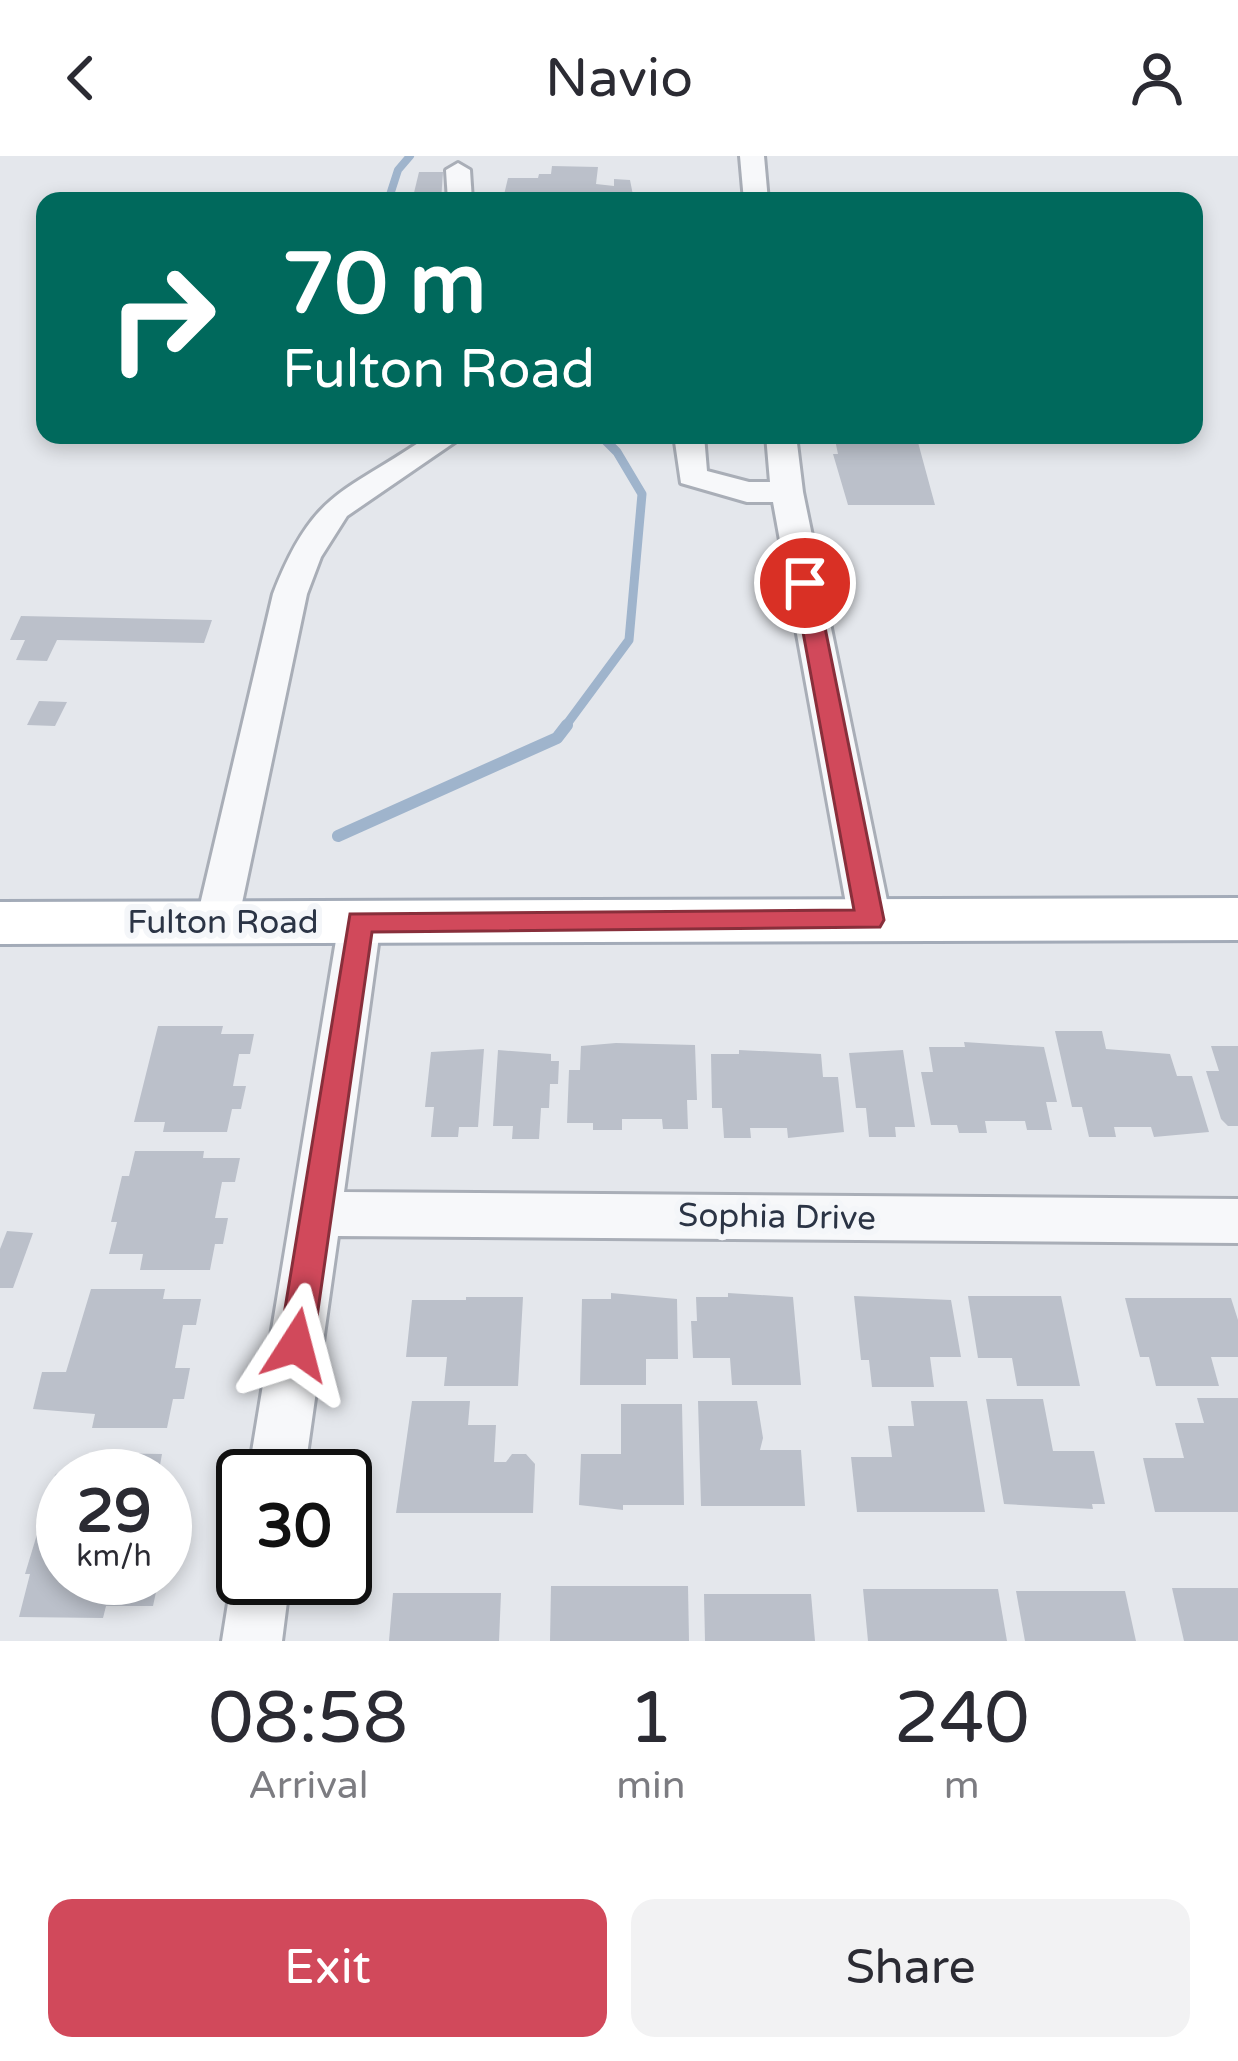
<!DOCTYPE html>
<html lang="en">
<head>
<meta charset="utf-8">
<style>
  :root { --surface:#fff; --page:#f2f2f3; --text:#2b2b33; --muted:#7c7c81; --accent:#d1495b }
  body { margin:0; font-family:"Varela Round",sans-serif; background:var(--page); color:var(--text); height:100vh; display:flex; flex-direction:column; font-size:45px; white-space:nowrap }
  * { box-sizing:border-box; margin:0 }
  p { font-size:39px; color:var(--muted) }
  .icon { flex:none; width:66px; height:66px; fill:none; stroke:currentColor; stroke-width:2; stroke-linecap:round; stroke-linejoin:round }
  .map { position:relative; height:1485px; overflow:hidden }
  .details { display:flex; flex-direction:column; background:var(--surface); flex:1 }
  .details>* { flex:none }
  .hud { position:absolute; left:36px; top:36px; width:1167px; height:252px; border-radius:24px; box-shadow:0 6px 18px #0003; background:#00695c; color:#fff; overflow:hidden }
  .speed { position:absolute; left:36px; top:1293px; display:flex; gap:24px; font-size:60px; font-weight:700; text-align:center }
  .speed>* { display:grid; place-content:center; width:156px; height:156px; border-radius:50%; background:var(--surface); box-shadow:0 6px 18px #0003; line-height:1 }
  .speed small { font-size:30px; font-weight:400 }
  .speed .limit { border:6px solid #111; border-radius:18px; background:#fff; color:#111 }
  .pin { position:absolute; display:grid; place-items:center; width:102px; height:102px; color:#fff; margin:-51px; border:6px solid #fff; border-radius:50%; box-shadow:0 3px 12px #0007 }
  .me { position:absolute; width:132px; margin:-66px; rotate:9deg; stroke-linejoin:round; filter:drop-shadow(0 0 9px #0008) }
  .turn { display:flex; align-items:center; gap:42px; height:252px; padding:0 48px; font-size:54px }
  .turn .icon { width:156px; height:156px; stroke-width:2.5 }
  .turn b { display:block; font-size:84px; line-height:102px }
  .eta { display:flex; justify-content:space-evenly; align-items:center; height:204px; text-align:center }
  .eta b { font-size:72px; font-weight:600; line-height:84px }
  .button { display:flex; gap:24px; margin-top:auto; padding:24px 48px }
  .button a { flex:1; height:138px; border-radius:24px; background:var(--accent); color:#fff; font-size:48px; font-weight:600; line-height:138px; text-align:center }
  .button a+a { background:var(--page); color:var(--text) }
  header { display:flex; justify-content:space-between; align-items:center; height:156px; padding:0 48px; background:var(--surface); font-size:54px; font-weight:600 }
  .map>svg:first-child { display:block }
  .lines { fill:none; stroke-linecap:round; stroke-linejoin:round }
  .stream-far2 { stroke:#9fb4cc; stroke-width:8 }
  .stream-far1 { stroke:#9fb4cc; stroke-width:9 }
  .stream { stroke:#9fb4cc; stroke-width:12 }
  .building { fill:#bbc0ca }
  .minor-casing { stroke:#a9aeb7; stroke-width:6 }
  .major-casing { stroke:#a3abb8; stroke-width:6 }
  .minor { fill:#f7f8fa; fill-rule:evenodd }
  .major { fill:#fff; fill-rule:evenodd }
  .route { fill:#d1495b; stroke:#882f3b; stroke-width:3 }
  .labels { text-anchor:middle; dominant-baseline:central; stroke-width:12; stroke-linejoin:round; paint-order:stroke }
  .street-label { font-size:33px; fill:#2b3445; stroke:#f4f6f9 }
</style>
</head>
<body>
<header><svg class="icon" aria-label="back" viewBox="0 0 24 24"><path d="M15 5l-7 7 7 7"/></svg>Navio<svg class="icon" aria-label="person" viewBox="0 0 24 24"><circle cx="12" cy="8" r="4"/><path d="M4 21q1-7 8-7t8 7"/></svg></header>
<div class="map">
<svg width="1238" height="1485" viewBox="0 0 1238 1485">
  <rect width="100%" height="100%" fill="#e4e7ec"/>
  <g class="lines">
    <polyline class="stream-far2" points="388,45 398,14 410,0"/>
    <polyline class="stream-far1" points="564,572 629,484 642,338 617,296 600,279"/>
    <polyline class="stream" points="338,680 557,582 567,569"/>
  </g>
  <g class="building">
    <polygon points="552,10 598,11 596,28 614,30 614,23 630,24 633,39 606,38 605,45 503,43 508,22 538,22 539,18 551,18"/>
    <polygon points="419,16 443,16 441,45 412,45"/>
    <polygon points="834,279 916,279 935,349 848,349 833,298 838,298"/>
    <polygon points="21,460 212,464 204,487 57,484 47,505 16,504 25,484 10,484"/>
    <polygon points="39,545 67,546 55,570 27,569"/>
    <polygon points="158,870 223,870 221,878 254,878 250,898 239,898 233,930 246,930 241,953 232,953 227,976 163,976 165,966 134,966"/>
    <polygon points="1055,875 1102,875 1106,893 1170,898 1177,920 1192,920 1209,976 1154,981 1151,971 1114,971 1116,981 1089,981 1082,951 1072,951"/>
    <polygon points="964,886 1044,891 1057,946 1046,946 1052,974 1027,974 1025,965 985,965 987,977 959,977 957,969 931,969 921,916 933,916 929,891 965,891"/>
    <polygon points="616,887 695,889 697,944 687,944 688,973 663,973 662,963 622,963 622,974 593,974 593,967 567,967 569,914 580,914 581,890"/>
    <polygon points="1211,890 1238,890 1238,970 1228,970 1221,963 1206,915 1219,915"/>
    <polygon points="484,893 478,971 459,971 458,981 431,981 434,951 425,951 431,896"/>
    <polygon points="498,894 551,898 551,905 559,905 558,928 550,928 549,952 541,952 539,983 512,983 513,970 493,970"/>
    <polygon points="739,894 821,898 823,921 838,921 844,976 788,982 787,972 750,972 751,982 724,982 722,952 712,952 711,898 739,898"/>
    <polygon points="903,894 915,971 895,971 896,981 869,981 866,952 856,952 849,897"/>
    <polygon points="135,995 204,995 203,1002 240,1002 235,1026 222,1026 215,1062 228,1062 223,1088 215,1088 210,1114 140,1114 143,1098 109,1098 117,1066 111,1066 122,1020 129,1020"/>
    <polygon points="7,1075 33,1077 13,1132 0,1132 0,1093"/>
    <polygon points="91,1133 165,1133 163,1143 201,1143 196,1169 183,1169 175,1212 190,1212 184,1243 173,1243 167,1272 92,1272 95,1258 33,1253 42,1216 66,1216"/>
    <polygon points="611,1137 677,1143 678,1203 646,1203 646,1229 580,1229 582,1143 611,1143"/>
    <polygon points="728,1137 793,1141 801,1229 732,1229 730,1202 693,1202 691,1165 697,1165 696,1141 728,1141"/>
    <polygon points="854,1140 951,1144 961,1201 930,1201 934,1231 872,1231 869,1204 861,1204"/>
    <polygon points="968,1140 1061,1140 1080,1230 1017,1230 1012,1202 978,1202"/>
    <polygon points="466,1141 523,1141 518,1230 444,1230 447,1201 406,1201 412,1144 466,1144"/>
    <polygon points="1125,1142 1231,1142 1238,1164 1238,1201 1211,1201 1219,1230 1156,1230 1149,1201 1140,1201"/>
    <polygon points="1197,1242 1238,1242 1238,1356 1155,1356 1143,1302 1184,1302 1175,1267 1204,1267"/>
    <polygon points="986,1243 1043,1243 1053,1295 1094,1295 1105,1348 1092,1348 1093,1353 1004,1348"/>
    <polygon points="412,1245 470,1245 468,1269 496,1269 494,1306 506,1306 512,1298 526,1298 535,1308 533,1357 396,1357"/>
    <polygon points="698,1245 757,1245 763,1282 760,1294 801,1294 805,1350 701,1350"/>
    <polygon points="911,1245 967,1245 985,1356 857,1356 851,1301 892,1301 888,1270 914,1270"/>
    <polygon points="621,1248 682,1248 684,1349 623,1349 623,1354 579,1349 581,1298 621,1298"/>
    <polygon points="97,1297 162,1298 158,1320 63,1320 63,1422 159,1422 153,1450 106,1450 103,1462 19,1461 30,1418 25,1418 55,1319 64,1312 94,1312"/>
    <polygon points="165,1327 178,1327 170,1365 165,1365"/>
    <polygon points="551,1430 688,1430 689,1485 550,1485"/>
    <polygon points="1172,1432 1238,1432 1238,1485 1184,1485"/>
    <polygon points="863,1433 998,1433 1007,1485 868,1485"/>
    <polygon points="1016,1435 1125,1435 1136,1485 1025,1485"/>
    <polygon points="393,1437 501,1437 499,1485 389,1485"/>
    <polygon points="704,1438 811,1438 815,1485 705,1485"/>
  </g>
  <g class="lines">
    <defs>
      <g id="minor">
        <polygon points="740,0 764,0 768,45 744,45"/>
        <polygon points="458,7 470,14 472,45 448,45 446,14"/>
        <path d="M430 279H465L347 360 321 401 307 438 238 766 232 777 217 782 202 777 196 766 273 438C314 332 345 338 430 279Z"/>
        <polygon points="674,279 704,279 707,315 749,326 770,326 766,279 796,279 803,336 891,764 885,775 870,780 855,775 849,764 773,346 747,346 681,327"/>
        <polygon points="360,750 375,755 381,766 344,1036 1238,1043 1238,1087 338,1080 304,1320 248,1320 339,766 345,755"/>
        <polygon points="243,1400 243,1422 290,1422 282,1485 222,1485 232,1422"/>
      </g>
      <polygon id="major" points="1238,742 1238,784 0,788 0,746"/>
    </defs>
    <use href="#minor" class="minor-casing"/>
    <use href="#major" class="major-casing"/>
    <use href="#minor" class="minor"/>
    <use href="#major" class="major"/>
  </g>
  <polygon class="route" points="805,420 816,427 884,764 880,771 372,776 313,1189 308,1201 296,1205 284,1201 279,1189 350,758 854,754 794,427"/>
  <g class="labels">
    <g class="street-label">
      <text x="223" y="766">Fulton Road</text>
      <text transform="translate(777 1061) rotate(1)">Sophia Drive</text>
    </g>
  </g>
</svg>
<div class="speed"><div>29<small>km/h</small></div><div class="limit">30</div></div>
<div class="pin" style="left:805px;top:427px;background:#d93025"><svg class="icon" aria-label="arrive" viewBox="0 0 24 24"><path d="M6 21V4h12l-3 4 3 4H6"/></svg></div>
<svg class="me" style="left:296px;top:1189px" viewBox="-20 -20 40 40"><path d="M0-17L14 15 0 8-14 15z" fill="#d1495b" stroke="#fff" stroke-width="4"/></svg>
<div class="hud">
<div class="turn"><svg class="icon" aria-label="right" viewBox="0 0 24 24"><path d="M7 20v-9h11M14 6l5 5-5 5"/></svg><div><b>70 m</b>Fulton Road</div></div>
</div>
</div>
<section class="details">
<div class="eta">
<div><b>08:58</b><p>Arrival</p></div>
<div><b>1</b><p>min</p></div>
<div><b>240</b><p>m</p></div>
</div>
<div class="button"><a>Exit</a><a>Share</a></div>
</section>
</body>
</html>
